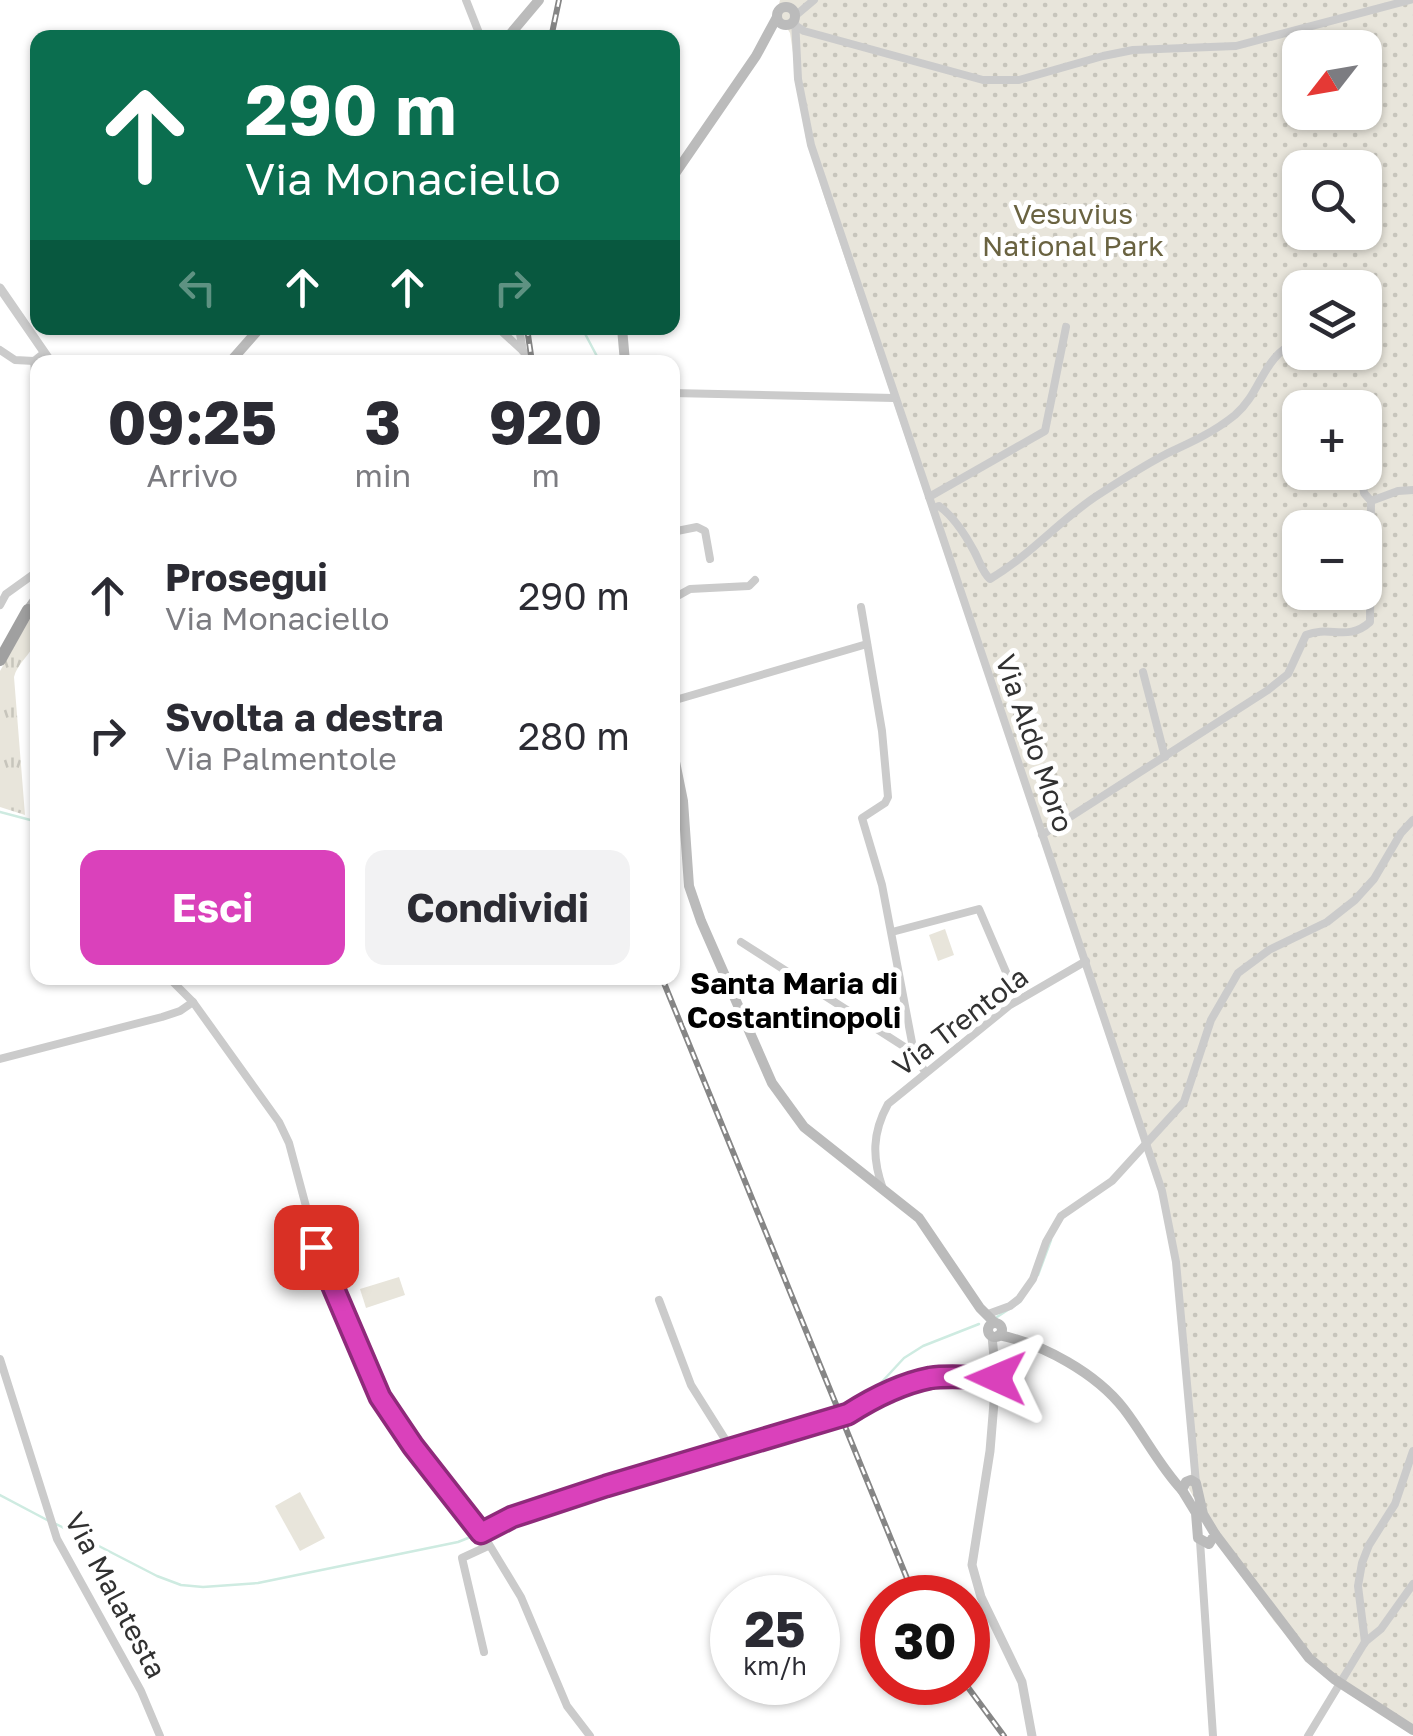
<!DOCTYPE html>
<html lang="it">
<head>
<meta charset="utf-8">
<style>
  :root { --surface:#fff; --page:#f2f2f3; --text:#2b2b33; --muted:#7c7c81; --accent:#da41bb }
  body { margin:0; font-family:"Golos Text",sans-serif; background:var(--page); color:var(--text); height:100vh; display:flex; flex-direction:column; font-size:38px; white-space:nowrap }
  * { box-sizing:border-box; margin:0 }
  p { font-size:32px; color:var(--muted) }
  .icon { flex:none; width:55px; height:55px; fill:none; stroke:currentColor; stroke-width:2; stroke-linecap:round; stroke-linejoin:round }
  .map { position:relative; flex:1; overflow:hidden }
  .side { position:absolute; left:30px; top:355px; width:650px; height:630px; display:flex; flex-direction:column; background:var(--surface); border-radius:20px; box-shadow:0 2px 8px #0004 }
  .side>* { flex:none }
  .guide { position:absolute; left:30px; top:30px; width:650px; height:305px; border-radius:20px; box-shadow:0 2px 8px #0004; background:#0b6e4f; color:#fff; overflow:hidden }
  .needle { width:65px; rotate:239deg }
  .tools { position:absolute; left:1282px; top:30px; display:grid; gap:20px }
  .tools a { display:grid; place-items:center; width:100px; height:100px; border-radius:20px; background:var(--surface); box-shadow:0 2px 8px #0004; font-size:50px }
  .speed { position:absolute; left:710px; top:1575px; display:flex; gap:20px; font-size:50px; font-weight:700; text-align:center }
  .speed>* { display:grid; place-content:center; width:130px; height:130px; border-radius:50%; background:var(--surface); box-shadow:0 2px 8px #0004; line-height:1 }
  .speed small { font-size:25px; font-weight:400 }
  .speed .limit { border:15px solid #d22; background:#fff; color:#111 }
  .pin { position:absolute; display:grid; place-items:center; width:85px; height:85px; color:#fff; margin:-42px; border-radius:20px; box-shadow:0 5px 15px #0006 }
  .me { position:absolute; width:110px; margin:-55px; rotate:271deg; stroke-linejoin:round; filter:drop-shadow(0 0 8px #0008) }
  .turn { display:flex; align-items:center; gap:35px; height:210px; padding:0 50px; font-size:45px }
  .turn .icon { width:130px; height:130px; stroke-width:2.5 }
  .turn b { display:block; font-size:70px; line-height:85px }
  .lanes { display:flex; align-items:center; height:95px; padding:0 50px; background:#0003; justify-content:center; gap:50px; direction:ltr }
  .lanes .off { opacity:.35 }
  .eta { display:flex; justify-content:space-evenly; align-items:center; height:170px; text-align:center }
  .eta b { font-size:60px; font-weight:700; line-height:70px }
  .action { display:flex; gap:20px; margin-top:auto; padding:20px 50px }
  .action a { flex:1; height:115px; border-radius:20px; background:var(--accent); color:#fff; font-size:40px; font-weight:700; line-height:115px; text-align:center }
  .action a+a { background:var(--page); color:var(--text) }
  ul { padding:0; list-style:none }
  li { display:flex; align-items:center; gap:30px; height:140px; padding:0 50px }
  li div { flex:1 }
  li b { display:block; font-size:38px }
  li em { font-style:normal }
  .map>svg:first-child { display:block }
  .grass { fill:url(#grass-tufts) }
  .park { fill:url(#park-dots); fill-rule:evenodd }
  .pitch { fill:#e8e5db }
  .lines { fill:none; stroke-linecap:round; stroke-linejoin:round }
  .stream { stroke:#ceebe1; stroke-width:2.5 }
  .minor { stroke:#cbcbcb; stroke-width:8 }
  .tertiary { stroke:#cbcbcb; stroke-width:9 }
  .secondary { stroke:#bbb; stroke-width:10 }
  .trunk { stroke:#a0a0a0; stroke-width:12 }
  .rail-casing { stroke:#868686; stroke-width:6 }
  .rail { stroke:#fff; stroke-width:2.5; stroke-dasharray:8; stroke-linecap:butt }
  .route-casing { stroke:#8e2a7a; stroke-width:25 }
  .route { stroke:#da41bb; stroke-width:18 }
  .labels { text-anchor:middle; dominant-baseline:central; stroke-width:10; stroke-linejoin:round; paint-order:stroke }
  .park-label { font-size:28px; fill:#6a6341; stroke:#fff }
  .street-label { font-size:28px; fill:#313131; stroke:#fff }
  .neighbourhood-label { font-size:30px; font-weight:bold; fill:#000; stroke:#fff }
</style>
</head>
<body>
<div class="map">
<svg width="1413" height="1736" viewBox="0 0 1413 1736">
  <defs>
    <pattern id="grass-tufts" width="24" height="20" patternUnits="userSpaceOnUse" patternTransform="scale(2.5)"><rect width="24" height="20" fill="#e8e5db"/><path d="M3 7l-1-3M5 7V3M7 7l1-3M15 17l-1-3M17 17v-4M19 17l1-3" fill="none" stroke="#c7c5bc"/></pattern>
    <pattern id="park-dots" width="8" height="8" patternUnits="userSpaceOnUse" patternTransform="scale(2.5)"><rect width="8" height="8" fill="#e8e5db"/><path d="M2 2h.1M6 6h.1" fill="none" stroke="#c7c5bc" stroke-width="1.8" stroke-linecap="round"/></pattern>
  </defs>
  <rect width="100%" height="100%" fill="#fff"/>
  <path class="grass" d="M37 606C37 616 40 632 36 641 31 654 17 664 14 677L25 815 0 807V671Z"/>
  <path class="park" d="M780 0H1413V1735L1311 1664 1274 1621 1225 1552 1189 1489 1192 1464 1170 1235 1154 1175 823 193 806 139 790 33 777 12ZM1300 48H1365V112H1300ZM1300 168H1365V232H1300ZM1300 288H1365V352H1300ZM1300 408H1365V472H1300ZM1300 528H1365V592H1300Z"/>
  <g class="pitch">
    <polygon points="945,929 954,955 938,961 929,935"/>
    <polygon points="399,1277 405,1295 366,1308 360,1289"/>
    <polygon points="300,1492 325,1538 300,1551 275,1506"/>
  </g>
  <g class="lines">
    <g class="stream">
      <polyline points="582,328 600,362"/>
      <polyline points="0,812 38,822"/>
      <polyline points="1038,1275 1051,1240"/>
      <polyline points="997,1317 1020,1302"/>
      <polyline points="866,1399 904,1358 923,1346 979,1324"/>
      <polyline points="706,1452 789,1427"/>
      <polyline points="668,1464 694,1456"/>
      <polyline points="0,1495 49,1521"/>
      <polyline points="56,1524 157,1576 181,1585 203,1587 258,1583 458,1542 478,1534"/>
    </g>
    <g class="minor">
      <polyline points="466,0 481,38"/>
      <polyline points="795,16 814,0"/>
      <polyline points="795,19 798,79 811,145 1162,1191 1176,1262 1196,1483"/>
      <polyline points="796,26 804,31 983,80 1019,80 1103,56 1133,50 1236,46 1410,0"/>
      <polyline points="498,328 535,362"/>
      <polyline points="519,328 523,351"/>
      <polyline points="0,350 15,360 34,361"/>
      <polyline points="672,393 894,398"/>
      <polyline points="38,405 34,361 44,353"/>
      <polyline points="929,497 1045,431 1066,327"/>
      <polyline points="1371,501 1398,491 1413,490"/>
      <path d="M933 508 939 506C953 516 966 536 974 551 980 562 982 572 990 579 1029 556 1058 522 1095 497 1118 482 1143 466 1168 453 1192 442 1214 432 1235 415 1263 391 1261 356 1300 340"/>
      <polyline points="672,532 697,527 705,531 710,559"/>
      <polyline points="672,599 690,589 749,586 755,580"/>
      <polyline points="0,605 6,594 38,571"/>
      <polyline points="861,607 882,731 888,797 885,803 862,818 882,885 914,1053 925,1072"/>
      <polyline points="1143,672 1165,757"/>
      <polyline points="672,701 867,644"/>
      <path d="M1042 835 1268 690 1288 674 1306 635C1330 625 1348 642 1370 622L1371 501 1364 493 1361 472"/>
      <polyline points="892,932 979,909 1018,1000"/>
      <polyline points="741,942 914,1053"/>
      <polyline points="169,978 193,1002 279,1122 289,1143 322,1266 373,1385 413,1446 481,1531 521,1597 567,1706 590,1736"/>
      <polyline points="0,1059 162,1017 180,1011 193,1002"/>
      <path d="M883 1189C872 1158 872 1133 888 1104L1010 1005 1086 961"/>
      <polyline points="659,1300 691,1385 730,1447"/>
      <polyline points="988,1314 1010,1306 1019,1299 1033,1279 1046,1242 1061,1216 1112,1181 1184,1102 1211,1020 1238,973 1269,950 1327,922 1355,900 1374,879 1401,833 1413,820"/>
      <polyline points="0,1359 57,1539 141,1691 160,1736"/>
      <path d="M481 1533 512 1517 606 1486 847 1414C873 1398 900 1384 930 1378 951 1375 974 1379 996 1378"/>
      <polyline points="1200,1541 1213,1736"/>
      <polyline points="1365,1642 1358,1586 1362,1563 1369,1545 1395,1504 1413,1451"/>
      <polyline points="484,1652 462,1558 488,1546"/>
      <polyline points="1308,1736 1365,1642 1381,1629 1413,1584"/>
    </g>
    <g class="tertiary">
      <polyline points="0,288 51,362"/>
      <polyline points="992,1336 996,1378 990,1451 972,1565 981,1597 1022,1682 1032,1736"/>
    </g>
    <g class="secondary">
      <circle cx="786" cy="16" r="9"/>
      <polyline points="507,38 539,0"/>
      <polyline points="672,178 756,56 777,17"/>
      <polyline points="622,328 625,362"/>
      <polyline points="230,362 260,328"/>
      <polyline points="28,610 38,596"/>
      <polyline points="672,747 683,801 689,886 701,921 772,1083 804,1127 919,1218 980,1308 995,1323"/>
      <circle cx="995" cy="1330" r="7"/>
      <path d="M999 1335C1043 1344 1096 1373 1124 1409 1144 1435 1160 1467 1182 1490"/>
      <polygon points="1191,1480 1196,1483 1203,1514 1215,1534 1209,1544 1198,1538 1196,1513 1182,1490 1186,1482"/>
      <polyline points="1215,1534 1309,1658 1334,1679 1413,1730"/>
    </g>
    <polyline class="trunk" points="0,660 28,610"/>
    <defs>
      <g id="rail">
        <polyline points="551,38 559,0"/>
        <polyline points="527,328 532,362"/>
        <polyline points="662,978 915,1598"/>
        <polyline points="964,1682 1004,1736"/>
      </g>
    </defs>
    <use href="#rail" class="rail-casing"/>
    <use href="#rail" class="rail"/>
  </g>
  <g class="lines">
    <defs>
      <path id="route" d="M316 1247 380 1397 413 1446 481 1533 512 1517 606 1486 848 1414C873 1398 900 1384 930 1378 951 1375 974 1378 996 1378"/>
    </defs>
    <use href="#route" class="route-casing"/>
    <use href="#route" class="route"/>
  </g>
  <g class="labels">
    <g class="park-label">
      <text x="1073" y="213">Vesuvius<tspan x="1073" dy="32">National Park</tspan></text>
    </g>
    <g class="street-label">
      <text transform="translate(1035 743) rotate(71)">Via Aldo Moro</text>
      <text transform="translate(960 1021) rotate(-37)">Via Trentola</text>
      <text transform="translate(116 1595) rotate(62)">Via Malatesta</text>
    </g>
    <g class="neighbourhood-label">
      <text x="794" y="983">Santa Maria di<tspan x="794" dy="34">Costantinopoli</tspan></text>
    </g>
  </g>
</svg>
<div class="tools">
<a><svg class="needle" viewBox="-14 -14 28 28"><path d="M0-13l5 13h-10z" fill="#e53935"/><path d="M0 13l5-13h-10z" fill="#7c7c81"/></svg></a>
<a><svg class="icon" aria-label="search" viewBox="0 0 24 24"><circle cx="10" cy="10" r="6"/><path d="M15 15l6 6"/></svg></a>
<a><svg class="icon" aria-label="layers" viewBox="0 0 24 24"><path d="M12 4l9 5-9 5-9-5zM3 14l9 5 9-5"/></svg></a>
<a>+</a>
<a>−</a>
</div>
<div class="speed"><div>25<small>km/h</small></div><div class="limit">30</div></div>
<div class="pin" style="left:316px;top:1247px;background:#d93025"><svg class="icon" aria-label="arrive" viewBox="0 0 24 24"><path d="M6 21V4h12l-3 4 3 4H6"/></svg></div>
<svg class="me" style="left:996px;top:1378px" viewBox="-20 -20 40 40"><path d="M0-17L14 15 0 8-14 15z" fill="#da41bb" stroke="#fff" stroke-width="4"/></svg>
<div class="guide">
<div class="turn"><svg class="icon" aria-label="ahead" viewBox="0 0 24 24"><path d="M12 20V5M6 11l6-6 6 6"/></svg><div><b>290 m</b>Via Monaciello</div></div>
<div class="lanes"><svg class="icon off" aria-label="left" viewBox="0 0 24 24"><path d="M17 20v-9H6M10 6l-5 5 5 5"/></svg><svg class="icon" aria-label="ahead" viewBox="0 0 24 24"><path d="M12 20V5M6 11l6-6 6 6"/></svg><svg class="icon" aria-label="ahead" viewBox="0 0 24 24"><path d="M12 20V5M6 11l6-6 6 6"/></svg><svg class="icon off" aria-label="right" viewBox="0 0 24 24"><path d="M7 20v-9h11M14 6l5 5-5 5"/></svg></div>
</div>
<section class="side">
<div class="eta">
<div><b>09:25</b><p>Arrivo</p></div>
<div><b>3</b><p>min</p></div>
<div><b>920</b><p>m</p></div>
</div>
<ul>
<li><svg class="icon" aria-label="ahead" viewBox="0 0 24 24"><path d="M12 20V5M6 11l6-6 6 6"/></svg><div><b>Prosegui</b><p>Via Monaciello</p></div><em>290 m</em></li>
<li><svg class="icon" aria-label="right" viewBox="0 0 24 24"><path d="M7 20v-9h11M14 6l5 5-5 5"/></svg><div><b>Svolta a destra</b><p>Via Palmentole</p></div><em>280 m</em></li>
</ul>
<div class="action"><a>Esci</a><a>Condividi</a></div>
</section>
</div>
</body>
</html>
